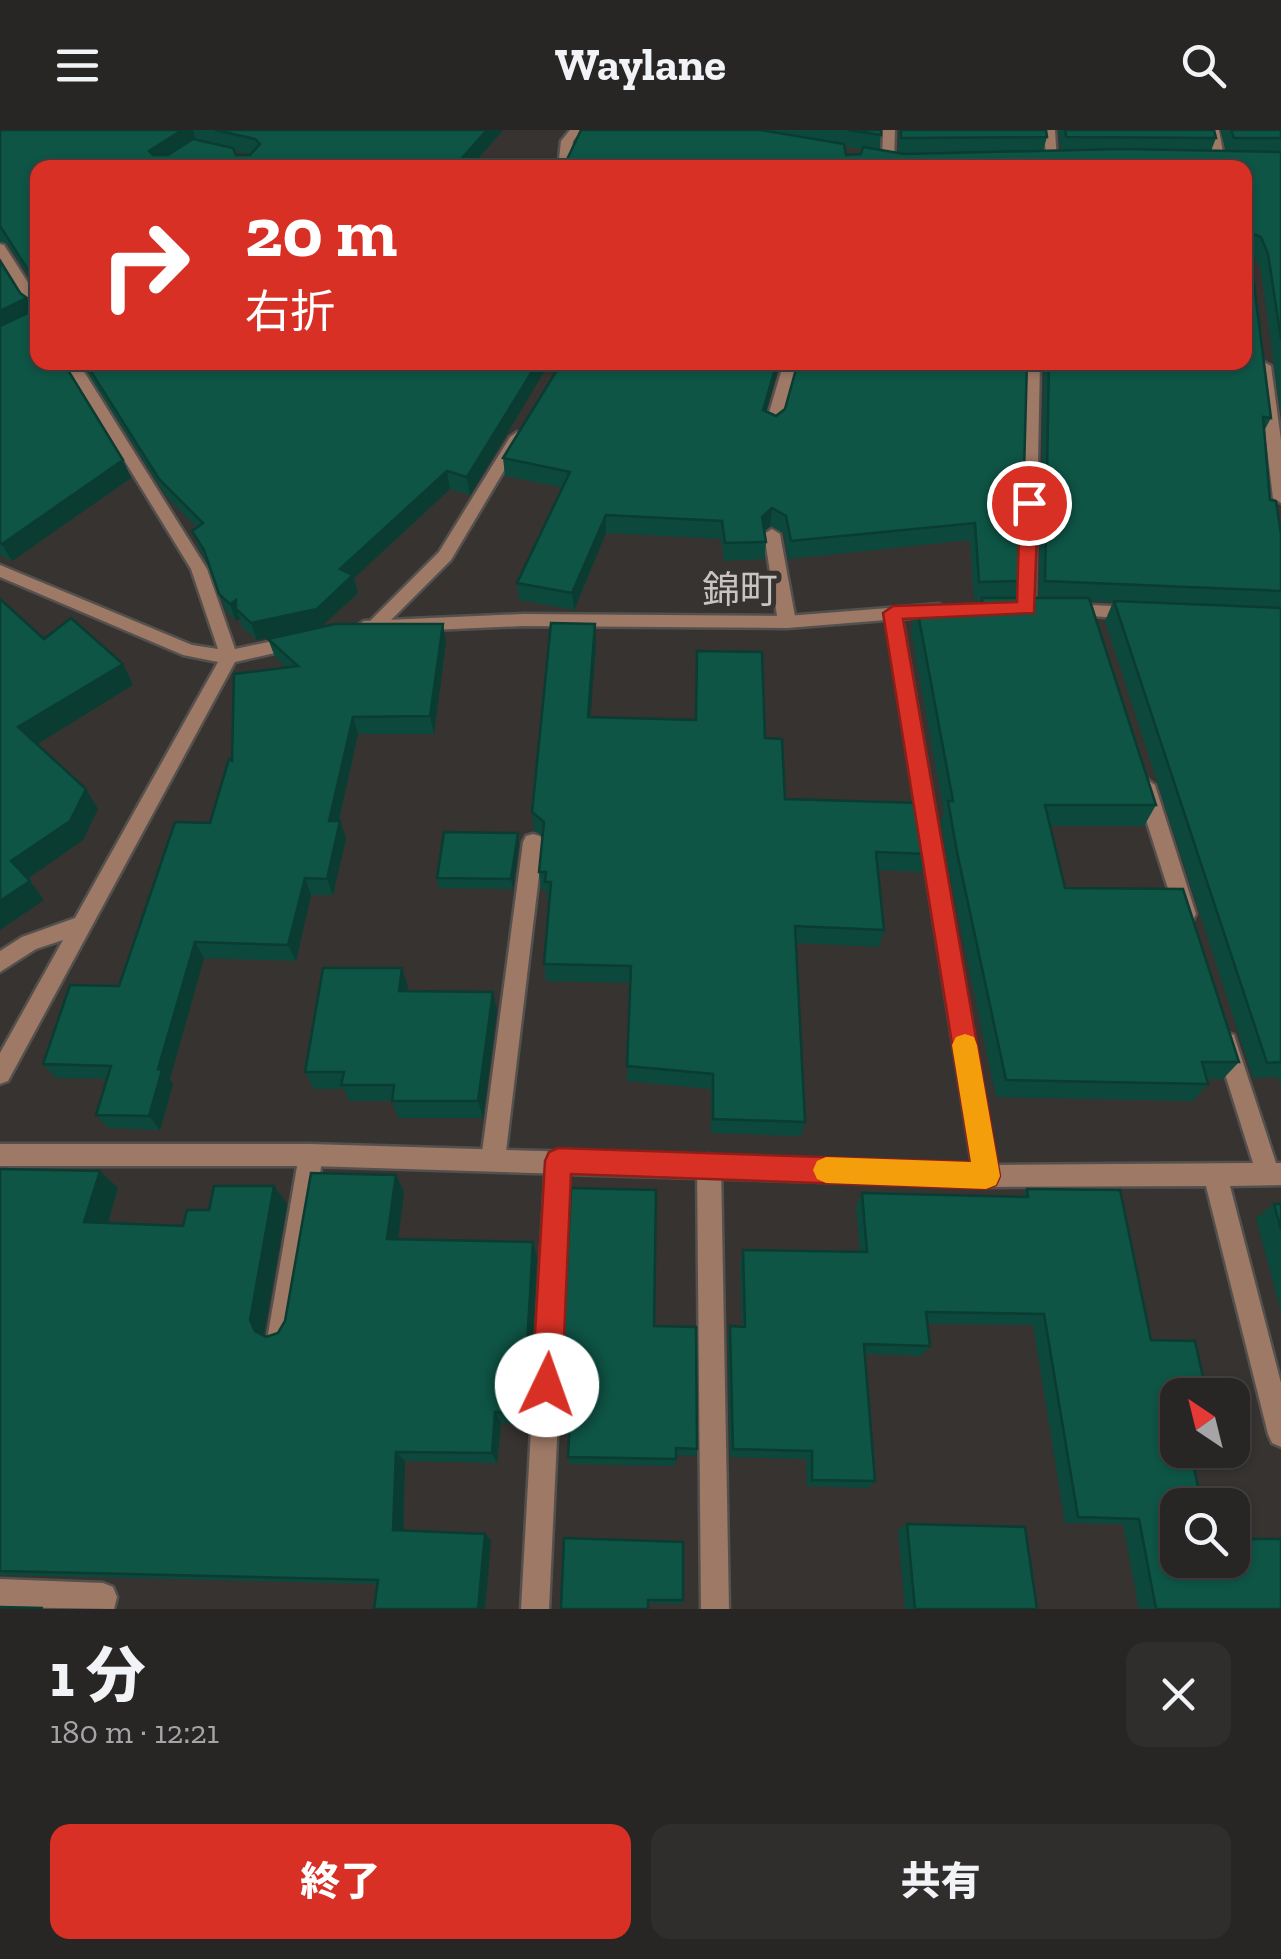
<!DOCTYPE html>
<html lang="ja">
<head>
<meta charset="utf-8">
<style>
  :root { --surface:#282625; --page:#302e2d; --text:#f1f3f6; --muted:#a5a5a7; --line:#444342; --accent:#d93025 }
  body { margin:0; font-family:"Zilla Slab","Noto Sans JP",serif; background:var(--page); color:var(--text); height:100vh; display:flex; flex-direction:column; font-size:38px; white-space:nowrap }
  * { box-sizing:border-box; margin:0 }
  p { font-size:32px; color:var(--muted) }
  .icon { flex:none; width:55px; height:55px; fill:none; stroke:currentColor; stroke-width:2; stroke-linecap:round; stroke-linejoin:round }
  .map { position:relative; height:1479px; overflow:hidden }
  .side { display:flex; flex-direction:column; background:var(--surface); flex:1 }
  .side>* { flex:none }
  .top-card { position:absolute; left:30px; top:30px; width:1222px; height:210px; border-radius:20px; box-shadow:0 2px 8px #0004,0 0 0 2px var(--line); background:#d93025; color:#fff; overflow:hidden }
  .needle { width:65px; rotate:325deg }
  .tools { position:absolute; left:1160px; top:1248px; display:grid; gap:20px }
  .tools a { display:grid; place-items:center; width:90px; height:90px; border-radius:20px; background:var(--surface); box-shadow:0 2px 8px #0004,0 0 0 2px var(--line); font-size:50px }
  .pin { position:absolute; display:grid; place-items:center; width:85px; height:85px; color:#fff; margin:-42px; border:5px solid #fff; border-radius:50%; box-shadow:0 2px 10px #0007 }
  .me { position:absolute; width:110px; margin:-55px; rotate:3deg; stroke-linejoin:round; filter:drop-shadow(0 0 8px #0008) }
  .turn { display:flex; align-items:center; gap:35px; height:210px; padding:0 50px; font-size:45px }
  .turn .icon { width:130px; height:130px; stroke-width:2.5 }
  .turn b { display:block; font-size:70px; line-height:85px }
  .round { display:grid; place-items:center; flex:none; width:105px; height:105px; border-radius:20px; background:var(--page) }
  .summary { display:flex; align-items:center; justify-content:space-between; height:170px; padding:0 50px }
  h1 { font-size:60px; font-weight:800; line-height:75px }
  .primary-button { display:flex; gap:20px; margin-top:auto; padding:20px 50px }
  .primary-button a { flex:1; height:115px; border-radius:20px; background:var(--accent); color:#fff; font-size:40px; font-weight:800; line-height:115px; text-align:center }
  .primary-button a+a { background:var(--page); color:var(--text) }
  header { display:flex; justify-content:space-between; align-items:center; height:130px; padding:0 50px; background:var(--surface); font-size:45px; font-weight:800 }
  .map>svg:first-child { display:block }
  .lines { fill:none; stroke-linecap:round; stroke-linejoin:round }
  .service-casing { stroke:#53504e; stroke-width:5 }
  .minor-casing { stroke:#53504e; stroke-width:5 }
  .service { fill:#9d7966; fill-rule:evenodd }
  .minor { fill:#9d7966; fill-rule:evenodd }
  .wall { fill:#0c493c; fill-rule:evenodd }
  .shaded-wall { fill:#0a3c31 }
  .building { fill:#0e5546; stroke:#0a3c31; stroke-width:2.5 }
  .route { fill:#d93025; stroke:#8d1f18; stroke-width:2.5 }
  .slow { fill:#f59e0b }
  .labels { text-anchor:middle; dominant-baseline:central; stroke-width:10; stroke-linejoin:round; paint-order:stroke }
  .neighbourhood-label { font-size:38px; fill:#c8c4c2; stroke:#363331 }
</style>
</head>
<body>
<header><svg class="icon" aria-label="menu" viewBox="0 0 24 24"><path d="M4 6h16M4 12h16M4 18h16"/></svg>Waylane<svg class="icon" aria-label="search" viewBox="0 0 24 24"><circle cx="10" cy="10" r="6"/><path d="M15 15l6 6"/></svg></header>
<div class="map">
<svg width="1281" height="1479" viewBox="0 0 1281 1479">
  <rect width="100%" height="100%" fill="#363331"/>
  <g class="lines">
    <defs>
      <g id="service">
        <polygon points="570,0 582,0 573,11 570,38 558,38 561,11"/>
        <polygon points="883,0 895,0 894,30 888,33 882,30"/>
        <polygon points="1207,0 1219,0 1225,33 1215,31"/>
        <polygon points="784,232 798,232 779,296 772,300 765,296"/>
        <polygon points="1026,232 1040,232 1035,478 1027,484 1019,478"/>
        <polygon points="1264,232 1271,236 1281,310 1281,373 1273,368 1257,236"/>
        <polygon points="517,302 524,307 451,430 383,498 371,498 368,494 371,490 439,422 510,307"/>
        <polygon points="772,399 780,404 796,492 787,498 778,492 764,404"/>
        <polygon points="533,704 540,706 543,712 505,1030 501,1038 493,1041 485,1038 481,1030 523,712 526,706"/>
        <polygon points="311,1014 319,1017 323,1025 294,1204 290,1213 281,1217 272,1213 268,1204 299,1025 303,1017"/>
        <polygon points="558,1020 566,1023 570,1031 549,1479 521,1479 546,1031 550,1023"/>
        <polygon points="709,1024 717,1027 721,1035 729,1479 701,1479 697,1035 701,1027"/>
        <polygon points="0,1449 103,1453 113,1457 117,1467 114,1479 0,1477"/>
      </g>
      <g id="minor">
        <polygon points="1043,0 1055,0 1057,32 1047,30"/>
        <polygon points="0,114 4,115 38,168 38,183 31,179 0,128"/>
        <polygon points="64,232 78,232 207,439 235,519 297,506 306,512 297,518 235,532 8,951 0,954 0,923 63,810 36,819 0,842 0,821 22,807 75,788 218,532 183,525 0,447 0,435 192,515 218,519 191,439"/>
        <polygon points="939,474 947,480 945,484 902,489 996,1035 1253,1033 1215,912 1218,905 1226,902 1234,905 1276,1033 1281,1033 1281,1055 1230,1056 1281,1253 1281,1317 1272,1313 1268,1304 1206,1056 986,1057 311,1036 0,1036 0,1014 311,1014 972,1034 886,490 787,498 523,496 364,503 355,497 364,491 523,484 787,486"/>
        <polygon points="1068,474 1134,477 1142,483 1134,489 1062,484 1060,480"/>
        <polygon points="1145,648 1155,655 1196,784 1193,790 1186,793 1179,790 1176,784 1135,655"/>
      </g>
    </defs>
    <use href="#service" class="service-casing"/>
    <use href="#minor" class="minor-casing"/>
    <use href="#service" class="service"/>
    <use href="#minor" class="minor"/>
  </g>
  <g class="wall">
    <path d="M0 0H503L470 38H38V232L123 330 131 348 12 431 0 425V131L33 181 34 180V154L7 113 0 112ZM234 20 251 24 236 25Z"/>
    <path d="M581 0H881L879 20 898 23 899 0H1046L1047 7 1043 21 1061 20 1058 0H1214L1216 8 1211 21H1226L1220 0H1281V285L1261 141 1253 124 1250 123 1271 288 1264 301 1270 370 1281 404V956L1278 947 1253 948 1105 491 1113 472 1090 471 1156 675 1144 696H1050L1065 758 1239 932 1223 949H1207L1208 954 1193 971 996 967 949 742 941 692 944 682 911 500 917 478H979L982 470H974L970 410 788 429 784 403 770 396 764 401 766 412 764 429 724 431 721 409 606 403 574 480 519 470 517 453 563 358 505 346 503 328 766 281 776 286 1027 232 1021 451 1016 468H1039L1044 232H1245L563 38ZM845 16 853 18 862 19 861 24 846 25Z"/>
    <polygon points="81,232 550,232 470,365 450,359 354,448 358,463 322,496 257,510 242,497 240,489 236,491 226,481 209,436 199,418 192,401 196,397 166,366"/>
    <polygon points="595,494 596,514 590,587 765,608 785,669 928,724 922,742 878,740 884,800 879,817 796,813 805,992 801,1006 711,1003 711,959 627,951 630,853 546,851 544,834 550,770 547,770 546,760 541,760 539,742 543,707 534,700 532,682"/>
    <polygon points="268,509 446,512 434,604 358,604 339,691 340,691 346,708 333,765 311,765 296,831 204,828 170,949 173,954 160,1000 108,998 96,985 107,949 56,948 43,934 119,856 210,693 232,631 286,537 275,527"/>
    <polygon points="518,703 519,713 513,759 439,758 437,748"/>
    <polygon points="402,838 408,857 407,861 497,880 483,988 398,988 392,971 349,971 344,959 314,959 305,942"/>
    <polygon points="0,1039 118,1058 108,1093 183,1096 209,1080 274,1056 287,1074 264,1203 266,1207 278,1203 396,1045 404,1062 398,1109 533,1112 537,1128 528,1295 501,1293 497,1333 405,1331 403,1400 491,1410 485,1479 374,1479 377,1454 0,1445"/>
    <polygon points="1027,1059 1151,1210 1178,1265 1178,1375 1281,1479 1139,1479 1123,1394 1065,1393 1033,1195 927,1194 930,1216 921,1226 865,1224 875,1351 868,1358 807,1356 806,1329 730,1327 728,1207 730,1196 742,1197 740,1133 743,1120 860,1122 856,1077 862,1063 1021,1067"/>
    <polygon points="1274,1074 1281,1074 1281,1182 1256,1088"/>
    <polygon points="654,1196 697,1319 696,1326 676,1325 675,1336 570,1334 568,1327 570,1297 561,1297 559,1289"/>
    <polygon points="907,1394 1037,1479 905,1479 898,1400"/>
    <polygon points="564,1408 683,1470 682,1474 648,1473"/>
  </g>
  <g class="shaded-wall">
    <polygon points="182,0 193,0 196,11 154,37 149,21"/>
    <polygon points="487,0 503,0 470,38 453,38"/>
    <polygon points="27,168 35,185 0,203 0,181"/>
    <polygon points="538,232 550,232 470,365 467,347"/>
    <polygon points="777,232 780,232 762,297 763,280"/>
    <polygon points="123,330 131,348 12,431 2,414"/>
    <polygon points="447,341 450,359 354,448 358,463 322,496 257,510 251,493 340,439"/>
    <polygon points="772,378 770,396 760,405 762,387"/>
    <polygon points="606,385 606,403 574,480 572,463"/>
    <polygon points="236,470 236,479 240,489 236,491 230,474"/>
    <polygon points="443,494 446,512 434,604 430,586"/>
    <polygon points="595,494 596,514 589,607 588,587"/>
    <polygon points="123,534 133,555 31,618 18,597"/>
    <polygon points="353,587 358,604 335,708 329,691"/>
    <polygon points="86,659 98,679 83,710 26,750 11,731"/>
    <polygon points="340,691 346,708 333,765 327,749"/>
    <polygon points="518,703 519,713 513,759 511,749"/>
    <polygon points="305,748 311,765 296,831 288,815"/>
    <polygon points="30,751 44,770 0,800 0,771"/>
    <polygon points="195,812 204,828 170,949 173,954 160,1000 149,986 158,939"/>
    <polygon points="402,838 408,857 405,879 399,861"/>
    <polygon points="493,862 497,880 483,988 478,971"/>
    <polygon points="100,1041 118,1058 103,1108 84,1092"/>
    <polygon points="396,1045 404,1062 396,1125 387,1109"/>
    <polygon points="274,1056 287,1074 264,1203 269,1215 255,1201 250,1190"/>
    <polygon points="533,1112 537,1128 528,1295 523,1284"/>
    <polygon points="495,1282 501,1293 497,1333 492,1323"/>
    <polygon points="396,1322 405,1331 403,1407 393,1400"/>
    <polygon points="485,1404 491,1410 485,1479 478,1479"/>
  </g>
  <g class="building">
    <polygon points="0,0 182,0 149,21 153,25 168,25 193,9 233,18 236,25 250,25 260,14 255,9 215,0 487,0 453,38 38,38 38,232 63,232 123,330 2,414 0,412 0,196 34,180 34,149 0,96"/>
    <polygon points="581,0 760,0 844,14 846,25 861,24 863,17 904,24 1121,19 1281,22 1281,209 1268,124 1261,107 1253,104 1248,108 1271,288 1263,287 1270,370 1276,371 1281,404 1281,461 1045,451 1049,232 1245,232 1245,38 563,38"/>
    <polygon points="848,0 881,0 881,5"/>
    <polygon points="901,0 1046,0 1047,7 904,8 901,8"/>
    <polygon points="1065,0 1214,0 1216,8 1066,7"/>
    <polygon points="1231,0 1281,0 1281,8 1234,8"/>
    <polygon points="0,131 20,163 27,168 0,181"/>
    <polygon points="85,232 538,232 467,347 447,341 340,439 353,445 317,479 251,493 236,479 236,470 230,474 219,464 204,420 192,401 203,393 159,349"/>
    <polygon points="562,232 777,232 763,280 776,286 785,279 798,232 1027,232 1021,451 979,452 975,393 791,411 786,386 772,378 762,387 766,412 725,413 722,391 606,385 572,463 517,453 570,342 503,328"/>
    <polygon points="982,468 1089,468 1156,675 1045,675 1065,758 1183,759 1239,932 1202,932 1208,954 1006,950 957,722 948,671 953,671 917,478 983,478"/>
    <polygon points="0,469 44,509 71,488 123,534 18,597 86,659 70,691 11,731 30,751 0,771"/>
    <polygon points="1114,471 1281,478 1281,932 1267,933"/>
    <polygon points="551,493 595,494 588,587 696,590 697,521 762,522 765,608 782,609 785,669 920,673 928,724 876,722 884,800 795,796 805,992 713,989 713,944 627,936 631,836 544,834 551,752 545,752 546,742 539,742 544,692 532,682"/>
    <polygon points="335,494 443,494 430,586 353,587 329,691 340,691 327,749 305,748 288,815 195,812 158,939 162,940 149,986 96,985 111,936 43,934 70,855 119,856 175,692 210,693 229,629 232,631 234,544 298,536 268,509"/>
    <polygon points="444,702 518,703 511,749 437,748"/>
    <polygon points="323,838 402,838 399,861 493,862 478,971 392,971 394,955 341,955 344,942 305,942"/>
    <polygon points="0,1039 100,1041 84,1092 183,1096 187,1080 209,1080 214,1056 274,1056 250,1190 255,1201 266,1207 278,1203 285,1191 311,1043 396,1045 387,1109 533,1112 523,1284 495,1282 492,1323 396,1322 393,1400 485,1404 478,1479 374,1479 378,1450 0,1441"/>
    <polygon points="571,1058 656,1060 654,1196 696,1197 697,1319 676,1318 676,1329 568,1327 570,1290 559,1289"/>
    <polygon points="1027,1059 1120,1060 1151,1210 1195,1211 1207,1265 1178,1265 1178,1320 1190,1320 1202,1375 1178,1375 1178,1430 1232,1430 1232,1409 1281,1409 1281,1479 1156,1479 1139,1389 1078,1387 1044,1184 926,1182 930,1216 864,1214 875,1351 812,1350 812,1321 733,1319 730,1196 745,1197 743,1120 867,1122 862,1063 1028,1067"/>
    <polygon points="1274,1074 1281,1074 1281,1100"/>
    <polygon points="907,1394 1025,1397 1037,1479 915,1479"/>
    <polygon points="564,1408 683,1412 683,1470 648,1470 648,1479 561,1479"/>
    <polygon points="0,1477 43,1478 0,1479"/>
  </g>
  <polygon class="route" points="1029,367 1038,373 1034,483 903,489 1000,1046 996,1055 986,1059 571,1044 562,1255 557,1265 547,1270 536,1265 532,1255 545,1031 549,1022 558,1018 971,1032 883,483 893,476 1017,472 1020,373"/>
  <polygon class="slow" points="965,904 974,907 977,915 1000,1046 996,1055 986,1059 826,1053 817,1049 813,1040 817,1031 826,1027 971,1032 952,915 956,907"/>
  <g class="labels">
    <g class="neighbourhood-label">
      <text x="740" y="460">錦町</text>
    </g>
  </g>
</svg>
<div class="tools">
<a><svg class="needle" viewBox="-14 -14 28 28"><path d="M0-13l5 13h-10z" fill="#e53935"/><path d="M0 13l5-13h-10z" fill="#a5a5a7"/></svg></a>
<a><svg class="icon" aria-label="search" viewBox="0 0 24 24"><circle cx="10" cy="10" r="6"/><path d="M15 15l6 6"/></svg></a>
</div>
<div class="pin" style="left:1029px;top:373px;background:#d93025"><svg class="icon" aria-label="arrive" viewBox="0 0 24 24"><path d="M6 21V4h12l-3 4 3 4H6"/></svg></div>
<svg class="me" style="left:547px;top:1255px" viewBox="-20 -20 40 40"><circle r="19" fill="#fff"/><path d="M0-13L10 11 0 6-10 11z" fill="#d93025"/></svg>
<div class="top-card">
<div class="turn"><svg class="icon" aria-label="right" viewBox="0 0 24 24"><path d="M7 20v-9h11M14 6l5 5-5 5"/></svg><div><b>20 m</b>右折</div></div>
</div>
</div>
<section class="side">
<div class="summary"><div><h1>1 分</h1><p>180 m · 12:21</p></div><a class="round"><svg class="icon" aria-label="close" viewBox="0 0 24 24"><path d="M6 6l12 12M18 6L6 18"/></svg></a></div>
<div class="primary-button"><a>終了</a><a>共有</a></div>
</section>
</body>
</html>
